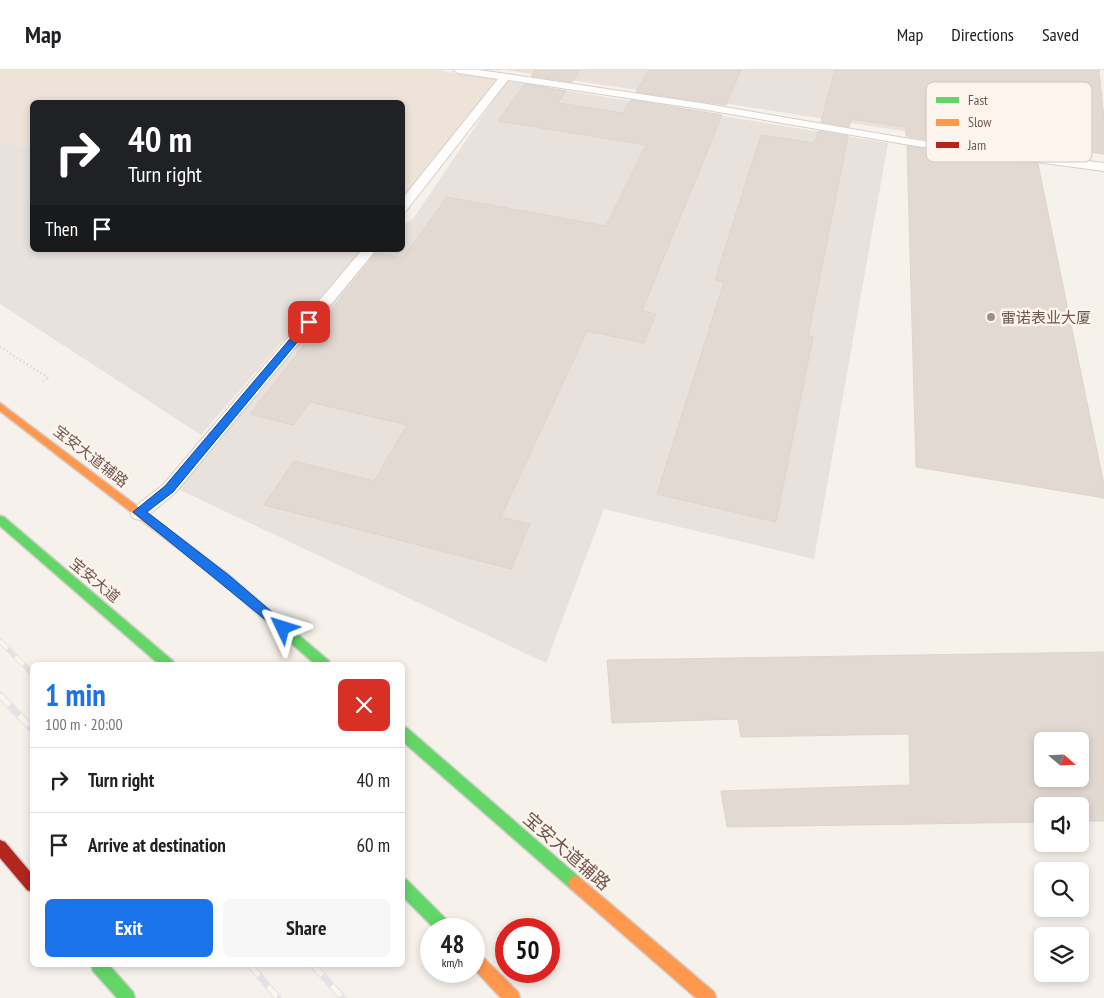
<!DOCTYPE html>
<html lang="en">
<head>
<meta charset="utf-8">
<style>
  :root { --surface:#fff; --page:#f6f6f6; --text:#202124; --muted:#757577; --line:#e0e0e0; --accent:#1a73e8 }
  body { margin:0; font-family:"PT Sans Narrow","Noto Sans SC",sans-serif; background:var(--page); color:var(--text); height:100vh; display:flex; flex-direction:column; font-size:19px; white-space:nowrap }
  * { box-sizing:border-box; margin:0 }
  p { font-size:16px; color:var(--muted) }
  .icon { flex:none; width:28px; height:28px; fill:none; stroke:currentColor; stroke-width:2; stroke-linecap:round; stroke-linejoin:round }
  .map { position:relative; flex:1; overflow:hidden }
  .details { position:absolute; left:30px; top:592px; width:375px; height:305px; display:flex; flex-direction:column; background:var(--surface); border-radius:8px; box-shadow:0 2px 8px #0003 }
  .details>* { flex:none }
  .guide { position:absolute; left:30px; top:30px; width:375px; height:152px; border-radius:8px; box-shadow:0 2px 8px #0003; background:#202124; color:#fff; overflow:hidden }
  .needle { width:32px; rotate:109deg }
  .buttons { position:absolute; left:1034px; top:662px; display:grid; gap:10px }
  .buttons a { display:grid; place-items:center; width:55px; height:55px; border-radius:8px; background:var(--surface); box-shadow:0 2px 8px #0003; font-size:25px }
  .speed { position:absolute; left:420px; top:848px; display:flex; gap:10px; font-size:25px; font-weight:700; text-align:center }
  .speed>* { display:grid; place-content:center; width:65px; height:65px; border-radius:50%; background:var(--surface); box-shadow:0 2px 8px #0003; line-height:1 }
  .speed small { font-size:12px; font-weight:400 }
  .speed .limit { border:8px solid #d22; background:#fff; color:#111 }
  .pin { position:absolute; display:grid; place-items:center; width:42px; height:42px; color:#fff; margin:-21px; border-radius:10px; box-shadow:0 2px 8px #0006 }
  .me { position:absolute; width:55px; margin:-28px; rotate:311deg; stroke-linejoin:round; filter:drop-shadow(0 0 4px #0008) }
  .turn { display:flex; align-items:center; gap:18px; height:105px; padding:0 15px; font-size:22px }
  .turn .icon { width:65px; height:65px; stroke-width:2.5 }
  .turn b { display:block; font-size:35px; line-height:42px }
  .then { display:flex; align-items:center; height:48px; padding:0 15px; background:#0003; gap:10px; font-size:19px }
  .round { display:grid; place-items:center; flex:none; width:52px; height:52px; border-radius:8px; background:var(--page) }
  .overview { display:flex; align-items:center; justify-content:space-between; height:85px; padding:0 15px }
  h1 { font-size:30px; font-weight:700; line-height:38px; color:var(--accent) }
  .primary-button { display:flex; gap:10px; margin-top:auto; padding:10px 15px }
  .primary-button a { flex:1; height:58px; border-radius:8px; background:var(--accent); color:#fff; font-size:20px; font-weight:700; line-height:58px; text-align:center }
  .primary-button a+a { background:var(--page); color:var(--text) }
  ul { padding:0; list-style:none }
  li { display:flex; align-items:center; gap:15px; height:65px; padding:0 15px; border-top:1px solid var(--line) }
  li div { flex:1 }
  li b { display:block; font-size:19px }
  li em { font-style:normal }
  header { display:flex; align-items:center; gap:30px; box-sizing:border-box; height:70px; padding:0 25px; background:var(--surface); border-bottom:1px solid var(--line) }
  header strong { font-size:24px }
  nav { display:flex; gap:28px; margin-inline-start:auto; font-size:18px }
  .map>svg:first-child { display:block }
  .residential { fill:#eee3d9 }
  .industrial { fill:#e8e1dc }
  .building { fill:#e2d9d3; stroke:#ded4ce; fill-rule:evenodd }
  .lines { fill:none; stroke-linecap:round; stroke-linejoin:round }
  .lane-casing { stroke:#d5cec9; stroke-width:2 }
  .fast-casing { stroke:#d4ccc8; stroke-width:3 }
  .slow-casing { stroke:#d4ccc8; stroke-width:3 }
  .jam-casing { stroke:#d4ccc8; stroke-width:3 }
  .path { stroke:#d9d1ce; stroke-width:2.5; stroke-dasharray:1 3; stroke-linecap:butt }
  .lane { fill:#fefdfc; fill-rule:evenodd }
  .fast { fill:#63d668; fill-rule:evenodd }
  .slow { fill:#ff974d; fill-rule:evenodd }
  .jam { fill:#b3261e; fill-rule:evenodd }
  .rail-far1-casing { stroke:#e4e2e4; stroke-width:5.5 }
  .rail-casing { stroke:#e4e2e4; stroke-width:7 }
  .rail-far1 { stroke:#fdf5ed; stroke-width:4; stroke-dasharray:11; stroke-linecap:butt }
  .rail { stroke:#fdf5ed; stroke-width:5; stroke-dasharray:14; stroke-linecap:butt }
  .route { fill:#1a73e8; stroke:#114b97 }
  .poi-dot { fill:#a08d85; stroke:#fdf5ed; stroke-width:2 }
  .labels { text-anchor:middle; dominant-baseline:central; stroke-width:5; stroke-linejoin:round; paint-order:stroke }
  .poi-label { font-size:15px; fill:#71574e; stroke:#fdf5ed; text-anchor:start }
  .street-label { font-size:15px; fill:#71574e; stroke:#fdf5ed }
  .near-street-label { font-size:18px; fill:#71574e; stroke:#fdf5ed }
  .key { fill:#fdf5ed; stroke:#d3c6bd; stroke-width:1 }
  .key-label { font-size:14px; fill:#71574e }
</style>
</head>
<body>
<header>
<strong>Map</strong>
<nav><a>Map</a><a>Directions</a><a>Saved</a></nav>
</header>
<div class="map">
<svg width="1104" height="928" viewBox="0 0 1104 928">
  <rect width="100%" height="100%" fill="#f6f1eb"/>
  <polygon class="residential" points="0,0 435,0 501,10 403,131 402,32 32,32 32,78 0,72"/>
  <g class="industrial">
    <polygon points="507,0 1066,0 1072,87"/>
    <polygon points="506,11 888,73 814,489 604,439 546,593 178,419 375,180 402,180 403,155 413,149"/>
    <polygon points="0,72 32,78 32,180 361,180 201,365 0,234"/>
  </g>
  <g class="building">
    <polygon points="536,0 580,0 572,12 531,6"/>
    <polygon points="649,0 741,0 726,35 636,22"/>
    <polygon points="835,0 1099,0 1104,49 1104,84 1034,73 1036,83 916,68 906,66 906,57 851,49 849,57 821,52"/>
    <polygon points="525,14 566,21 558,33 623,43 631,30 722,45 642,241 656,244 644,273 587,261 501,447 530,454 511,499 264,435 294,391 374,411 407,355 310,332 293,355 250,344 376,183 403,188 447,127 606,156 646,75 498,51"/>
    <polygon points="818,61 848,66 808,266 813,267 776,452 657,424 724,212 715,210 761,65 815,73"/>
    <polygon points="907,76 1038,94 1104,415 1104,428 916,397"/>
    <path d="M1104 582V751H1080V736H1042V752L727 757 721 721 910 715 909 664 741 667 738 649 612 653 607 590ZM1042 671H1080V709H1042Z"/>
  </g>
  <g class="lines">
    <defs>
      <g id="lane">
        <polygon points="453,0 479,0 707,34 916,70 1104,93 1104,101 916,76 707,40 508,10 406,141 402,142 402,129 498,9 458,3"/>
        <polygon points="362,180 376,180 175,423 145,448 139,450 133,448 130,443 133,438 163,415"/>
      </g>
      <g id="fast">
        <polygon points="0,446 4,447 173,591 175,595 160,595 0,456"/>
        <polygon points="222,501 226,503 329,591 331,595 316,595 218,509 216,506 218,503"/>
        <polygon points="402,656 407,658 580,808 582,813 580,818 575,820 570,818 402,671"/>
        <polygon points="402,808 407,810 451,854 454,859 435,859 402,826"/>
        <polygon points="91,895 109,895 133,922 135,928 117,928 93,901"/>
      </g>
      <g id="slow">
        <polygon points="0,333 226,503 228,506 226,509 218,509 0,341"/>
        <polygon points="575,806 580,808 714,922 716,928 696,928 570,818 568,813 570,808"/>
        <polygon points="474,880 479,883 518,922 520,928 501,928 474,899"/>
      </g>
      <polygon id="jam" points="0,770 5,772 32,804 32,822 27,820 0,788"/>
    </defs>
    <use href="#lane" class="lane-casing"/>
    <use href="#fast" class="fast-casing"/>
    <use href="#slow" class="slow-casing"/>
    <use href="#jam" class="jam-casing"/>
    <polyline class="path" points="0,277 49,308 42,312"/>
    <use href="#lane" class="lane"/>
    <use href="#fast" class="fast"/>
    <use href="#slow" class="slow"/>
    <use href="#jam" class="jam"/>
    <defs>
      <polyline id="rail-far1" points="0,571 32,603"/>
      <g id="rail">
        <polyline points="0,625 32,659"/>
        <polyline points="250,895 278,928"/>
        <polyline points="313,895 343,928"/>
      </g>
    </defs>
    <use href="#rail-far1" class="rail-far1-casing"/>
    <use href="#rail" class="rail-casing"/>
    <use href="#rail-far1" class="rail-far1"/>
    <use href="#rail" class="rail"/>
  </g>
  <polygon class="route" points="306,250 314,252 173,422 147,442 231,507 287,555 289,558 283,564 133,442 165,416"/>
  <circle class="poi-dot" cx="991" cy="247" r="5"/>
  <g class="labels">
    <g class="poi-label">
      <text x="1001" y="247">雷诺表业大厦</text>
    </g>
    <g class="street-label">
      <text transform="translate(91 386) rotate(38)">宝安大道辅路</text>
      <text transform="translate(95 510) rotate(40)">宝安大道</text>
    </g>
    <g class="near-street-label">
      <text transform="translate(567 781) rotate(41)">宝安大道辅路</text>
    </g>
  </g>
  <rect x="926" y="12" width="166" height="80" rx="8" class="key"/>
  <rect x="936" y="27" width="23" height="6" fill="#63d668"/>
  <rect x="936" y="49" width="23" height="7" fill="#ff974d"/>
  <rect x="936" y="72" width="23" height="6" fill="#b3261e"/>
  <g class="key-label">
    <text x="968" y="35">Fast</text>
    <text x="968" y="57">Slow</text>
    <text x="968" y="80">Jam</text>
  </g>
</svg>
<div class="buttons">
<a><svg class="needle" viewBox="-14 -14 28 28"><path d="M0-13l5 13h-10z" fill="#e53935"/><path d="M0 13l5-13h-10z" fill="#757577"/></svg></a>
<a><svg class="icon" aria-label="sound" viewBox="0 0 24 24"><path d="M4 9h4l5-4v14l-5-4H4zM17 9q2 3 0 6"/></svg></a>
<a><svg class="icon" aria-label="search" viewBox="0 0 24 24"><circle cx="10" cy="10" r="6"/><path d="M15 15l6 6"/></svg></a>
<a><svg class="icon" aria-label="layers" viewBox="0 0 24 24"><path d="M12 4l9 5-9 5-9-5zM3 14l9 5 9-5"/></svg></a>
</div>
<div class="speed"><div>48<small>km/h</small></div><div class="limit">50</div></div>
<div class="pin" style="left:309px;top:252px;background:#d93025"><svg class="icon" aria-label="arrive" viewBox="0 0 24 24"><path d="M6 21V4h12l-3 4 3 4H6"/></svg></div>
<svg class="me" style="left:283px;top:558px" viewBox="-20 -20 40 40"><path d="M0-17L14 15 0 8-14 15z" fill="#1a73e8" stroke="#fff" stroke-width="4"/></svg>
<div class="guide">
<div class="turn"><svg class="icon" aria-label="right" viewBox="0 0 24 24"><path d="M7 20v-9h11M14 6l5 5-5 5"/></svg><div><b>40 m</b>Turn right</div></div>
<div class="then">Then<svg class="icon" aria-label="arrive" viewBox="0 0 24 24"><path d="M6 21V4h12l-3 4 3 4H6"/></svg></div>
</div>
<section class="details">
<div class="overview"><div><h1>1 min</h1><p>100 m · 20:00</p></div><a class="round" style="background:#d93025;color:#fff"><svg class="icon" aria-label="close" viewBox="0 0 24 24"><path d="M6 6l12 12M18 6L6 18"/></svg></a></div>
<ul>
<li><svg class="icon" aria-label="right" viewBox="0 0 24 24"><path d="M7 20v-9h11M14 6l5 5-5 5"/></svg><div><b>Turn right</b></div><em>40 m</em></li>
<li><svg class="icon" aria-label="arrive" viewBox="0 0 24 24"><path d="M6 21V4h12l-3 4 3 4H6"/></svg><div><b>Arrive at destination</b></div><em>60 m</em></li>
</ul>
<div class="primary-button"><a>Exit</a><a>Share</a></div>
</section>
</div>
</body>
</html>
